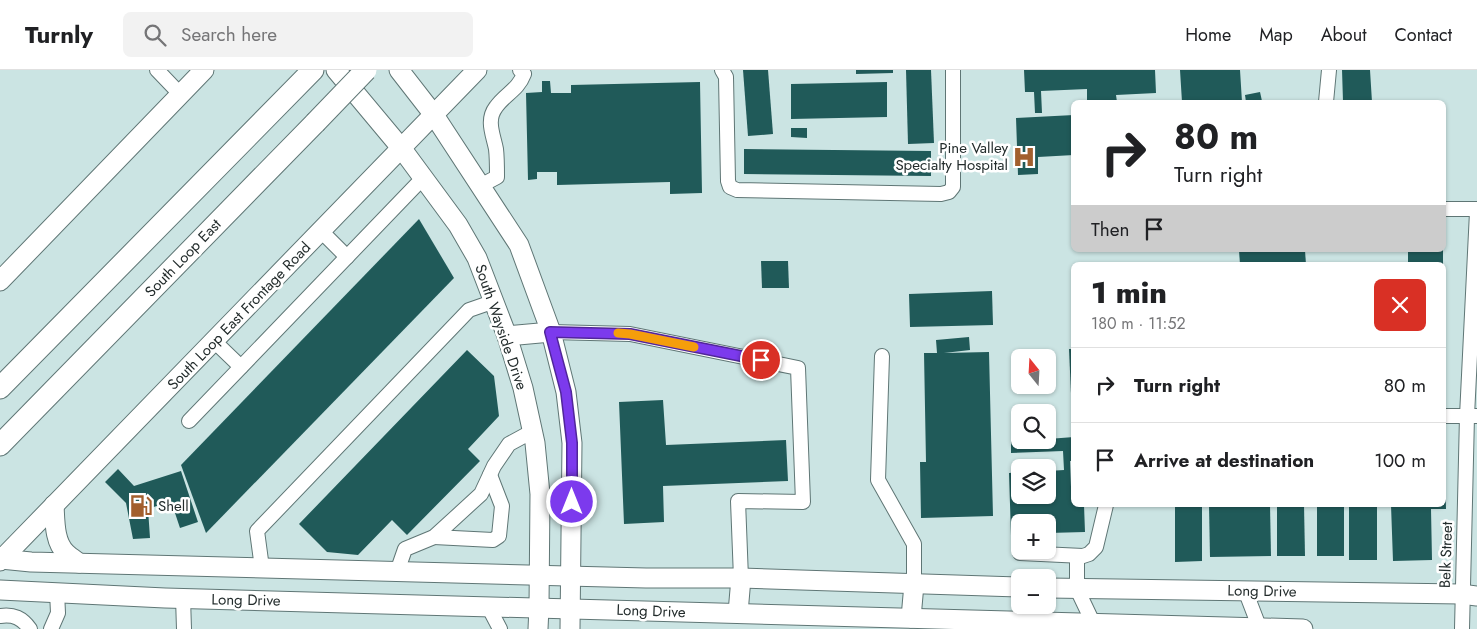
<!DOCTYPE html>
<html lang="en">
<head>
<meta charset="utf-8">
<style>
  :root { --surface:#fff; --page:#f2f2f2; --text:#202124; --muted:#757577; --line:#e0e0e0 }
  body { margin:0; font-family:Jost,sans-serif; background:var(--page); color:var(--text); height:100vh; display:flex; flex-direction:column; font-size:19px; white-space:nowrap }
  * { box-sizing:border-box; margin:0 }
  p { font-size:16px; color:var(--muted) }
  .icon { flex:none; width:28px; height:28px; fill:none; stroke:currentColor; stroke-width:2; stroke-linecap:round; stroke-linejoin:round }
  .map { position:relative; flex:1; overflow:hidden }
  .sheet { position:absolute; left:1071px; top:192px; width:375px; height:245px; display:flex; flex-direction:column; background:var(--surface); border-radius:8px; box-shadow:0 1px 4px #0004 }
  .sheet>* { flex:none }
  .banner { position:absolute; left:1071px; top:30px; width:375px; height:152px; border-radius:8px; box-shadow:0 1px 4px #0004; background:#fff; color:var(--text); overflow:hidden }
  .needle { width:32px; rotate:342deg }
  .controls { position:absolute; left:1011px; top:279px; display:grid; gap:10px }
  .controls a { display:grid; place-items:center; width:45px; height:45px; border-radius:8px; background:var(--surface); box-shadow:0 1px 4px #0004; font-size:25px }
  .pin { position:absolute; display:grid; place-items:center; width:42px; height:42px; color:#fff; margin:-21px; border:2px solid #fff; border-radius:50%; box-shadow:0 1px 5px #0007 }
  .me { position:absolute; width:55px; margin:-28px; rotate:0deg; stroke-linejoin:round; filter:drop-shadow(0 0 4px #0008) }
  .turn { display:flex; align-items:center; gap:18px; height:105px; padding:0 20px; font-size:22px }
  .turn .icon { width:65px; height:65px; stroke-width:2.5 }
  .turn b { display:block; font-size:35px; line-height:42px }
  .then { display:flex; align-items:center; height:48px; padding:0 20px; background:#0003; gap:10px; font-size:19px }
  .round { display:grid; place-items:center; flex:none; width:52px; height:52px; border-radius:8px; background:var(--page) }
  .overview { display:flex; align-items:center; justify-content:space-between; height:85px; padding:0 20px }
  h1 { font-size:30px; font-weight:800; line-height:38px }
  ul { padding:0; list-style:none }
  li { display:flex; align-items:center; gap:15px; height:75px; padding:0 20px; border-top:1px solid var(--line) }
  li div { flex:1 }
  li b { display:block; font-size:19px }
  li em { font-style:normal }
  header { display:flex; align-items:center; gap:30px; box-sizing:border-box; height:70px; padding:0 25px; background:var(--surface); border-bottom:1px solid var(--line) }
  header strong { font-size:24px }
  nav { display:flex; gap:28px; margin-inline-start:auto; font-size:18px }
  .search { width:350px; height:45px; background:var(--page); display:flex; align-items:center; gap:12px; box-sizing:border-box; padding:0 18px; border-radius:8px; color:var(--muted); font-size:19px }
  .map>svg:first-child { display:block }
  .building { fill:#205a59 }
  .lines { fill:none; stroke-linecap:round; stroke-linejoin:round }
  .minor-casing { stroke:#5f7675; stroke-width:16 }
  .major-casing { stroke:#5f7675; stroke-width:21 }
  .highway-casing { stroke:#5f7675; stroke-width:23 }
  .minor { stroke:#fff; stroke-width:14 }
  .major { stroke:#fff; stroke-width:19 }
  .highway { stroke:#fff; stroke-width:21 }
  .highway-bridge-casing { stroke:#5f7675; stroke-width:23; stroke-linecap:butt }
  .highway-bridge { stroke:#fff; stroke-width:21 }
  .route-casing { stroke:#51269a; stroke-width:12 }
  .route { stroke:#7c3aed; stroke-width:9 }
  .slow { stroke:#f59e0b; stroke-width:9 }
  .labels { text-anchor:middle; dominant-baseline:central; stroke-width:5; stroke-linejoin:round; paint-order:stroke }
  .poi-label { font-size:15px; fill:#232c2c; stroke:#fff; text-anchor:end }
  .street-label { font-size:15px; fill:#232c2c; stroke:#fff }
</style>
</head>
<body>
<header>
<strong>Turnly</strong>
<div class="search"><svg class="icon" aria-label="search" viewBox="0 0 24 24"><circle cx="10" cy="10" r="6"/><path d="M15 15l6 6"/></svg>Search here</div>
<nav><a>Home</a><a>Map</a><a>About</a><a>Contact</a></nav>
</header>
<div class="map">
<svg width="1477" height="559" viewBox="0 0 1477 559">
  <rect width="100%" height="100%" fill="#cbe4e3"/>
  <g class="building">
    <polygon points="743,0 768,0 773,64 748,66"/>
    <polygon points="856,0 893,0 893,3 856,4"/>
    <polygon points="906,0 931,0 934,73 908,74"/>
    <polygon points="1024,0 1155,0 1156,23 1116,25 1117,32 1087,32 1087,19 1041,21 1042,43 1035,43 1034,22 1025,22"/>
    <polygon points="1180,0 1240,0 1242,32 1182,32"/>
    <polygon points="1342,0 1370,0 1372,32 1343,32"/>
    <polygon points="542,11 550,11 551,23 571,23 571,15 700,12 702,123 670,124 670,112 557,115 557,102 537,102 537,109 528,110 526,23 542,22"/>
    <polygon points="887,12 887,47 791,49 791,14"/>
    <polygon points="1260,22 1262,31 1246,32 1245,25"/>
    <polygon points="1074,45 1074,85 1038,87 1038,104 1018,105 1016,48"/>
    <polygon points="791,58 807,58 807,68 791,67"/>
    <polygon points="744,79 931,81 931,106 744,104"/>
    <polygon points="419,149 454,208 206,463 181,395"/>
    <polygon points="1239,180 1305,180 1306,195 1240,195"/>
    <rect x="1408" y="180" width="35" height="15"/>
    <polygon points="761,191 788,191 789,218 762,218"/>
    <polygon points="992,221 993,255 910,257 909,224"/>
    <polygon points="969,267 970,280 944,283 989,282 993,446 921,448 920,392 926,392 924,283 937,283 936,270"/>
    <polygon points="1069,279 1074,279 1074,346 1072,346"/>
    <polygon points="467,280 494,306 499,346 468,379 480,391 407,465 392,450 358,485 327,482 299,454"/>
    <polygon points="663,330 666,375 786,370 788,411 663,416 664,452 624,454 619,332"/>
    <polygon points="1074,367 1074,391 1070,391 1071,417 1074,416 1074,435 1084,435 1085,462 1048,463 1048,452 1020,452 1020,465 1011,465 1009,403 1020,402 1020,425 1048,425 1048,401 1064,400 1063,381 1011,383 1011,370 1048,370 1048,369"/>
    <polygon points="1444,398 1445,398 1446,439 1431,439 1432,490 1393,491 1391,435 1444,435"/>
    <polygon points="118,399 134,416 181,401 198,452 180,458 171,431 148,439 150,468 133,469 126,433 105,412"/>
    <polygon points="1175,435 1202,435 1202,491 1175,492"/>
    <polygon points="1209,435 1270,435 1271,486 1210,487"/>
    <polygon points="1277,435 1304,435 1305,486 1277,486"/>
    <rect x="1317" y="435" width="27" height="51"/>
    <rect x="1349" y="435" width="28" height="55"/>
  </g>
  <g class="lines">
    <defs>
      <g id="minor">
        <polyline points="157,0 180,24"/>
        <polyline points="722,0 726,7 728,111 730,117 737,120 941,124 949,122 953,117 953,0"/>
        <polyline points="1326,32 1329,0"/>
        <path d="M480 116 497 107C497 97 497 87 496 79 493 64 486 50 496 37 505 24 518 20 524 4L520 0"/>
        <polyline points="1444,139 1477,139"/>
        <polyline points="321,161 347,187"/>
        <polyline points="551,262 630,264 798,298 803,432 738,431 741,508"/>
        <polyline points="214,271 241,297"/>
        <polyline points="882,286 878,410 914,474 914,514"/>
        <polyline points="1444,346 1477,346"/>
        <polyline points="189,351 422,109"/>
        <polyline points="434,467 493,470 499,466 502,436 490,405"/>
        <polyline points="1020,483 1083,486 1089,484 1096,477 1106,435"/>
        <polyline points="1077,486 1077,519 1096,559"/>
        <polyline points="262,498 257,461 469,240 495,231"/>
        <polyline points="397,502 405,479 434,467 481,424 494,396 509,374 533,361"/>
        <polyline points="1245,520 1260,559"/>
        <polyline points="183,528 184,559"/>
        <polyline points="488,536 500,559"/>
        <path d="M0 546C14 544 22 548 30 559"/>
        <polyline points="51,559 58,543 57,522"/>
        <polyline points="1462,559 1467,346 1477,142"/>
      </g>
      <g id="major">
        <polyline points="336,0 402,79 458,155 477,188 507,266 523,318 535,373 540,424 539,537 538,559"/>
        <polyline points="399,0 434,45 519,175 551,262 566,322 572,373 570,559"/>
        <polyline points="0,211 204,0"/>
        <polyline points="507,266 551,262"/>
        <path d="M54 435C55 450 54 472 66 483 70 487 75 490 79 493"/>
        <polyline points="0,489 31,492 646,508 741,508 1020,517"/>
        <polyline points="0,491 477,0"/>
        <polyline points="1048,518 1461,524 1477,526"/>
        <polyline points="0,520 165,528 1303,559"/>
        <polyline points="738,543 741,508"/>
        <polyline points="911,548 914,514"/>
      </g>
      <g id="highway">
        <polyline points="0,318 313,0"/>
        <polyline points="0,375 315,53"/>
      </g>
    </defs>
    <use href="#minor" class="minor-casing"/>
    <use href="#major" class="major-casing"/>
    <use href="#highway" class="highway-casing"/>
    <use href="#minor" class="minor"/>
    <use href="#major" class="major"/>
    <use href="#highway" class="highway"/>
    <defs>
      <polyline id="highway-bridge" points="315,53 366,0"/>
    </defs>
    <use href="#highway-bridge" class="highway-bridge-casing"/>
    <use href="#highway-bridge" class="highway-bridge"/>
  </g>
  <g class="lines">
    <defs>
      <polyline id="route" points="572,432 572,373 566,322 550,262 630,264 761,290"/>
    </defs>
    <use href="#route" class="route-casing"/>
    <use href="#route" class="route"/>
    <polyline class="slow" points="618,263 630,264 694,277"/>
  </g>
  <defs>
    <symbol id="hospital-bare" viewBox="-9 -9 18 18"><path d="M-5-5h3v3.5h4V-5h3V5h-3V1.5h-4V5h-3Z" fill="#a25f2d" stroke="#fff" stroke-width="2.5" paint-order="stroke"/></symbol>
    <symbol id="fuel-bare" viewBox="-9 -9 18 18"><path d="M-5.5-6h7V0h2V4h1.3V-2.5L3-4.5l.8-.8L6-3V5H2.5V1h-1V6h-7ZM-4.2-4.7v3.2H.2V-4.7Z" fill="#a25f2d" stroke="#fff" stroke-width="2.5" paint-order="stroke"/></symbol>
  </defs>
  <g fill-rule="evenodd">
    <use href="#hospital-bare" x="1008" y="71" width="32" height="32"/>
    <use href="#fuel-bare" x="125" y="420" width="32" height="32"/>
  </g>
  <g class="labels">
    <g class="poi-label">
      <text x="1008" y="78">Pine Valley<tspan x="1008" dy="17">Specialty Hospital</tspan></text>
      <text x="158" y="436" text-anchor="start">Shell</text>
    </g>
    <g class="street-label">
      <text transform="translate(183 188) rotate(-46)">South Loop East</text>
      <text transform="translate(239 246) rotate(-46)">South Loop East Frontage Road</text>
      <text transform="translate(501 257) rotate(71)">South Wayside Drive</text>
      <text transform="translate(1446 485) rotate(-88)">Belk Street</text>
      <text transform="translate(1262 521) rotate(1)">Long Drive</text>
      <text transform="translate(246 530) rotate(1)">Long Drive</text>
      <text transform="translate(651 541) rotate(2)">Long Drive</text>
    </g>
  </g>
</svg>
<div class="controls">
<a><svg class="needle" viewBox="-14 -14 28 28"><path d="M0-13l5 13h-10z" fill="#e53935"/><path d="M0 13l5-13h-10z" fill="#757577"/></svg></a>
<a><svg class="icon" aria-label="search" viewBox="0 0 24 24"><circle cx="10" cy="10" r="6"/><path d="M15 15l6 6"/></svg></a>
<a><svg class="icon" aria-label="layers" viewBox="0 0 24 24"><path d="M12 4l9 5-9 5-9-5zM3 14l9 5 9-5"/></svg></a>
<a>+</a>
<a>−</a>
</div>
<div class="pin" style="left:761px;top:290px;background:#d93025"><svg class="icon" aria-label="arrive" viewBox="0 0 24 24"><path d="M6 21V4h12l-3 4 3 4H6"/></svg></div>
<svg class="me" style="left:572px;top:432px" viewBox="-20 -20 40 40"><circle r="17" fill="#7c3aed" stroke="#fff" stroke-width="3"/><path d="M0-11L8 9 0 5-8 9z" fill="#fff"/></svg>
<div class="banner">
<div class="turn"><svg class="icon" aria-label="right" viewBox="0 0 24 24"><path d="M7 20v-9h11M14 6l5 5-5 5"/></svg><div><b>80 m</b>Turn right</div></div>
<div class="then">Then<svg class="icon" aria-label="arrive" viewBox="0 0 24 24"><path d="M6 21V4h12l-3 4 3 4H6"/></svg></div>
</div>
<section class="sheet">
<div class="overview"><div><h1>1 min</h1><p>180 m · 11:52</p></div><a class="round" style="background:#d93025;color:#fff"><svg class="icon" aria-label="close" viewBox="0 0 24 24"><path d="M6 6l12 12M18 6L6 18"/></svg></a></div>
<ul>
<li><svg class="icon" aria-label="right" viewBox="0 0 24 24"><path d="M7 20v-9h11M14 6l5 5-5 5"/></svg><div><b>Turn right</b></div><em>80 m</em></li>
<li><svg class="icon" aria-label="arrive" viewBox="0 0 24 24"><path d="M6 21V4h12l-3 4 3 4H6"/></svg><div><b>Arrive at destination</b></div><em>100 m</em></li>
</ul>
</section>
</div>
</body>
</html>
